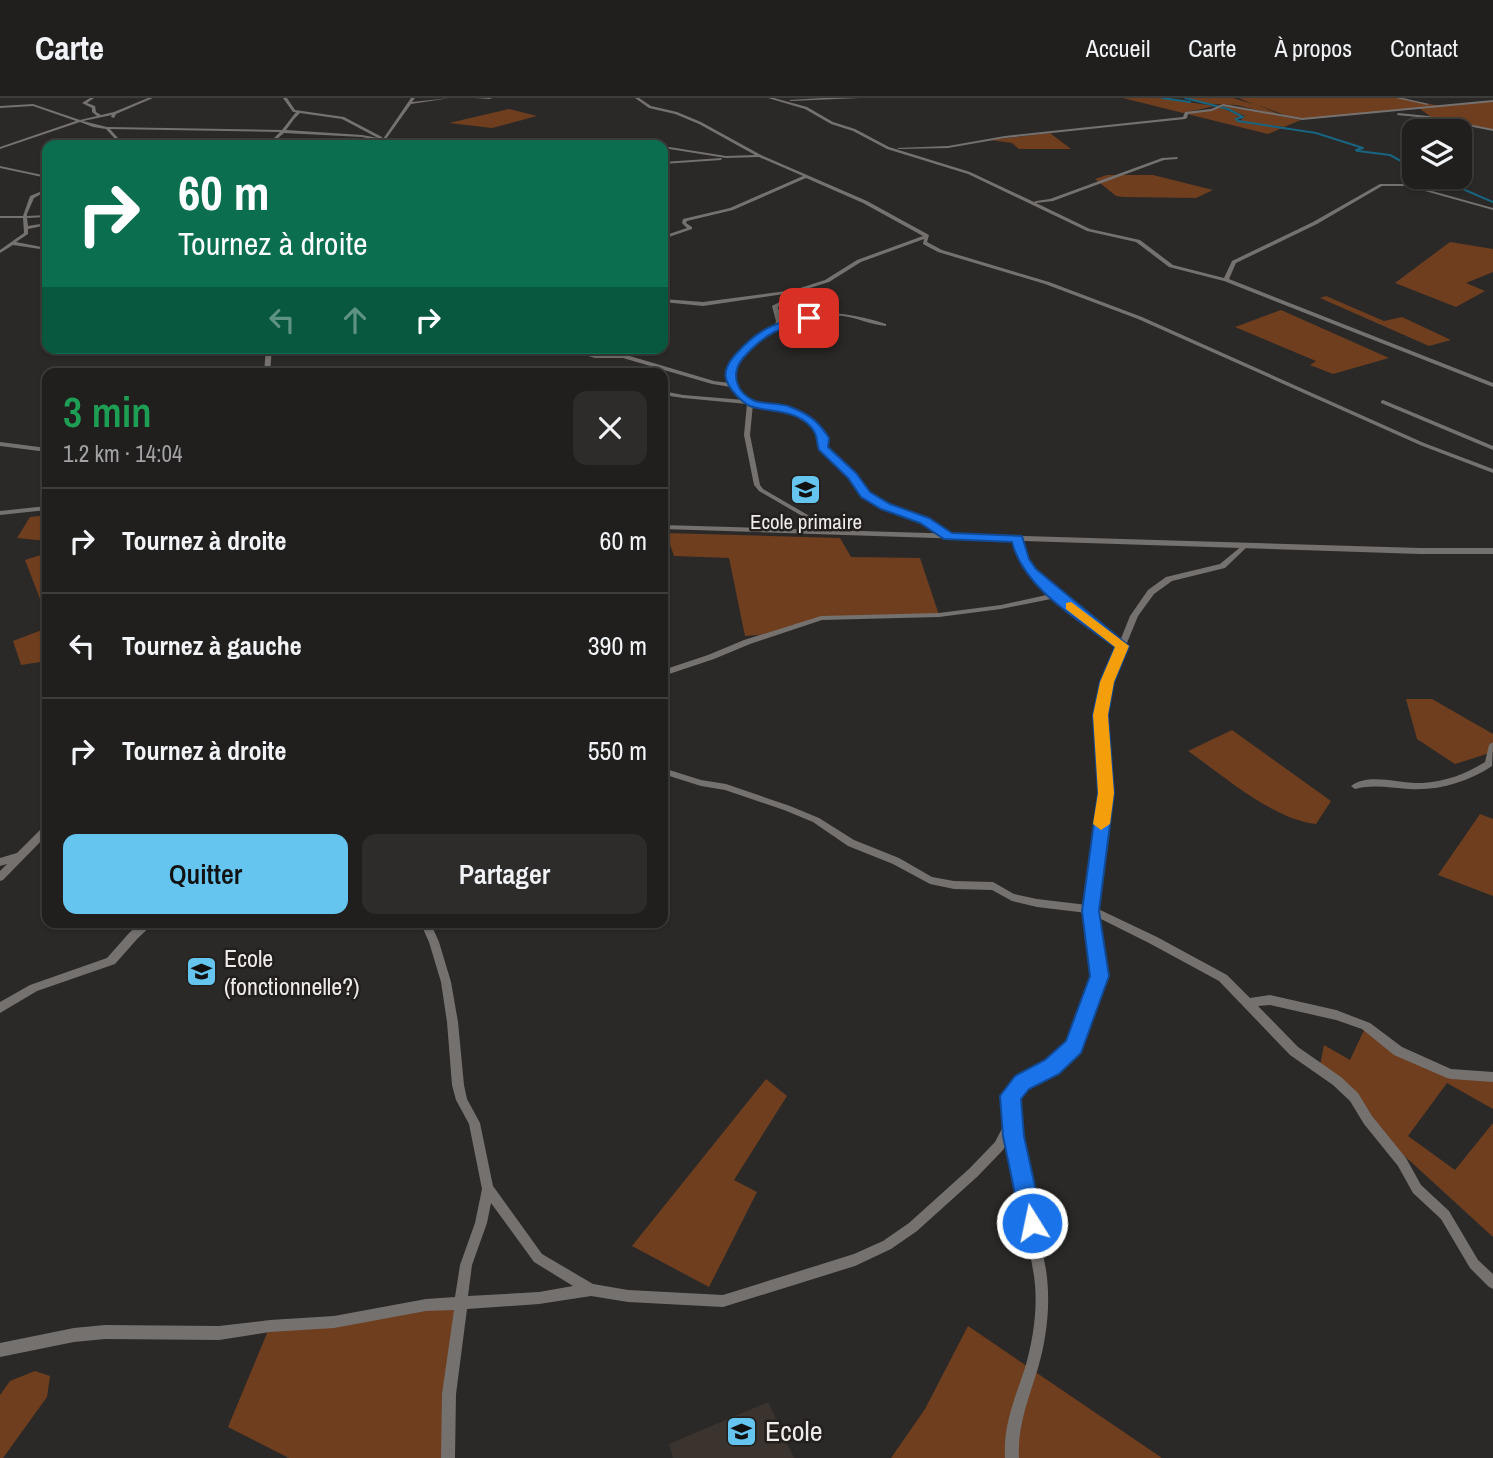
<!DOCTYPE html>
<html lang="fr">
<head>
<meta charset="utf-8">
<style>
  :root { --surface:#201f1d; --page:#2d2c2a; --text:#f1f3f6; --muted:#a2a2a4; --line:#3d3d3b; --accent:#65c5ee }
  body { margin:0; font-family:"Archivo Narrow",sans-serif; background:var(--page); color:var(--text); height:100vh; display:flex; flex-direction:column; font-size:26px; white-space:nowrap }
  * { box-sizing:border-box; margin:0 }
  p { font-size:23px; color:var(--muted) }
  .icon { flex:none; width:38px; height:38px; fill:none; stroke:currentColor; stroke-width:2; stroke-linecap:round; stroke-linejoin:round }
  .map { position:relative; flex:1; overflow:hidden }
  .side { position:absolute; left:42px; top:270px; width:626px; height:560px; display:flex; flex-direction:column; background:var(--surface); border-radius:14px; box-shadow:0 2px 5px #0004,0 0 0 2px var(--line) }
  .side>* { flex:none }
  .guide { position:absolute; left:42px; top:42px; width:626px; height:214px; border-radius:14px; box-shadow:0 2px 5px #0004,0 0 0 2px var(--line); background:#0b6e4f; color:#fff; overflow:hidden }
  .controls { position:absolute; left:1402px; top:21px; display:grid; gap:14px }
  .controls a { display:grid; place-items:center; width:70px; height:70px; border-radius:14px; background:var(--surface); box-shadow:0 2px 5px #0004,0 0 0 2px var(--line); font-size:35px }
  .pin { position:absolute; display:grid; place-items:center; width:60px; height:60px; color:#fff; margin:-30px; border-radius:14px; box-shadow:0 4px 10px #0006 }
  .me { position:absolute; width:77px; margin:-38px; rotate:350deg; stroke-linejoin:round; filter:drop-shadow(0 0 5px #0008) }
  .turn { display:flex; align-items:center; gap:24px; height:147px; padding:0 21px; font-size:32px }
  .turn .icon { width:91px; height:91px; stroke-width:2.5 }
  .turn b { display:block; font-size:49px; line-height:60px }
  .lanes { display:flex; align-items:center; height:66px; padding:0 21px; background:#0003; justify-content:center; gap:35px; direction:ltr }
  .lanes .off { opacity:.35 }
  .round { display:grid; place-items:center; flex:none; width:74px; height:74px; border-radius:14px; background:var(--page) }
  .headline { display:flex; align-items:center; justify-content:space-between; height:119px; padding:0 21px }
  h1 { font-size:42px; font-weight:600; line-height:52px; color:#1e9e55 }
  .cta { display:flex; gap:14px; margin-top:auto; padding:14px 21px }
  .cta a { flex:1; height:80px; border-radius:14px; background:var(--accent); color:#111; font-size:28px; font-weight:600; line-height:80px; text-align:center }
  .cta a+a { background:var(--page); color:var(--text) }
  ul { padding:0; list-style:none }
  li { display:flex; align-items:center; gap:21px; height:105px; padding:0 21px; border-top:2px solid var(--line) }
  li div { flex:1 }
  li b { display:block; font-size:26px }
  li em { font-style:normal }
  header { display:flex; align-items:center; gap:42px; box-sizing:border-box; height:98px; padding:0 35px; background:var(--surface); border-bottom:2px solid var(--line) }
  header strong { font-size:33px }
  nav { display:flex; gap:38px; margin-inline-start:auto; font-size:24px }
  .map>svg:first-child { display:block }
  .built { fill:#3b332e }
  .green { fill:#6e3e1f }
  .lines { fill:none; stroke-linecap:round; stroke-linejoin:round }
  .stream { stroke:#186582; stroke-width:2 }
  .minor { fill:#75716f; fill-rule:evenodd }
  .tertiary { fill:#75716f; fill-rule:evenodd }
  .route { fill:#1a73e8; stroke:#114b97; stroke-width:2 }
  .slow { fill:#f59e0b }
  .labels { text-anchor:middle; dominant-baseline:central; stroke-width:5; stroke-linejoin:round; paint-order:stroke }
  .far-poi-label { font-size:21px; fill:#eeeceb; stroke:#221f1d }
  .poi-label { font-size:24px; fill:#eeeceb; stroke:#221f1d; text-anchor:start }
  .near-poi-label { font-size:28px; fill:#eeeceb; stroke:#221f1d; text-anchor:start }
</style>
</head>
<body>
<header>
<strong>Carte</strong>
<nav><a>Accueil</a><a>Carte</a><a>À propos</a><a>Contact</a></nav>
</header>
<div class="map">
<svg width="1493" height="1360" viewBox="0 0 1493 1360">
  <rect width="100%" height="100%" fill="#2b2927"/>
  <polygon class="built" points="768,1304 794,1360 673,1360 669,1346"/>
  <g class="green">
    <polygon points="1123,0 1160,0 1215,8 1183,15"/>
    <polygon points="1187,0 1233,0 1253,6 1239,0 1398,0 1440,8 1493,3 1493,32 1431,19 1419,10 1309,21 1290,19 1258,7 1283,18 1236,7 1207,6"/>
    <polygon points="1227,7 1301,22 1284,29 1269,27 1282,30 1268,36 1187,16 1220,9 1242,19 1237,19 1236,23 1264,27 1240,23 1245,18 1221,8"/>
    <polygon points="509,11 537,18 492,30 449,25"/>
    <polygon points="1050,35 1071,51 1019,51 1012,45 990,42"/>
    <polygon points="1107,77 1153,77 1213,92 1196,100 1123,99 1116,98 1095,81"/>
    <polygon points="1450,144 1493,151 1493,174 1466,185 1485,193 1456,209 1395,185"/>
    <polygon points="1326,198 1384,223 1402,219 1451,242 1429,248 1320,200"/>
    <polygon points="1281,212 1389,260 1333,276 1310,267 1316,263 1235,229"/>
    <polygon points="47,417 47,443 17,440 30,419"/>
    <polygon points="666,435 840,440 851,459 920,460 939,517 821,520 781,535 745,538 729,460 674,458"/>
    <polygon points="47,455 47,519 25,462"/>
    <polygon points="47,530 47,563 21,567 13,543"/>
    <polygon points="1406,601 1432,601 1493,636 1493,654 1455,666 1417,641"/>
    <path d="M1232 632 1331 703 1316 726C1272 721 1224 678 1188 653Z"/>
    <polygon points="1480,716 1493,721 1493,798 1438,777"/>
    <polygon points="1366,928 1398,953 1451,976 1493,979 1493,1011 1447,985 1408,1038 1455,1072 1493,1025 1493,1139 1386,1041 1354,999 1319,972 1324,947 1350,962"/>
    <polygon points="766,981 787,998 734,1082 757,1094 709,1189 632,1148"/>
    <polygon points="463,1204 448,1360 289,1360 228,1329 270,1228"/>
    <polygon points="968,1228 1162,1360 891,1360 925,1311"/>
    <polygon points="35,1273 50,1278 47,1299 3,1360 0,1360 0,1297 10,1283"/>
  </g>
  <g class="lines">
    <g class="stream">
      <polyline points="1162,0 1190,4"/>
      <polyline points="1185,0 1228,11 1243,19 1236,21 1238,23 1316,35 1363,50 1356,52 1358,53 1390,57 1414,70"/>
      <polyline points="1435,79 1493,104"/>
    </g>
    <g class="minor">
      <path d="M90 0H94L87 5 95 8 96 14 101 17 114 14 148 0H153L116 16 114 20 111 19 112 17 83 23 107 29 282 32 296 14H293L283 0H287L295 12 344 19 382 39 383 41 411 0H415L412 4 450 0 411 6 386 41 399 44 434 46 528 40 597 42 641 47 528 42 448 47H418L385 43 381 47 379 46 381 43 362 39 284 35 278 40 277 47H273L274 40 280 34 110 31 118 40 130 47H126L116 42 106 31 93 29 80 24 0 51V49L76 23 33 8 0 10V8L33 6 80 22 97 18 92 14V10L82 5ZM300 15 342 21 378 40 362 37 286 32 294 21Z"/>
      <polygon points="474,0 492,0 490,1"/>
      <path d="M635 0H639L651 8 677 14 701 24 761 57 867 103 929 137 927 144 942 152 1049 184 1142 219 1424 345 1493 371V375L1420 347 1138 221 1045 186 938 154 923 146 924 141 861 164 829 184 797 194 793 201 778 209 782 223 781 225C818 210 848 214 886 226V228C872 227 858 220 843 218 800 213 753 235 732 273 743 311 762 301 792 312 807 318 817 328 827 339L826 350 854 377 867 396 888 408 926 422 952 438 951 439H947L922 424 884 410 863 398 850 379 821 351V339C799 316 784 312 753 306L750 337 760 387 763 391 813 420 822 433 819 435 817 434 809 422 759 393 754 387 744 337 747 306 683 300 663 297V293L683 297 744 302 731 289 712 286 623 260H595L562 250H572L595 256H623L714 283 730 285 726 273C738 252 753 238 775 228L776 223 772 208 789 199 791 195 703 208 663 204V201L703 204 794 192 825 182 857 162 923 138 863 105 806 80 733 112 687 123 686 125 692 129V131L663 141V138L687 130 682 125 683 121 730 110 803 78 759 59 726 60 663 50V48L726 58 755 57 699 26 675 16 649 10Z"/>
      <polygon points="768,0 774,0 807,9 833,24 855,31 889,49 970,74 1034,104 1036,103 1050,101 1162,60 1178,59 1177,61 1164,62 1053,103 1036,105 1090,131 1140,142 1173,167 1224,180 1232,163 1313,124 1380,86 1407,86 1493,110 1493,112 1407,88 1382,88 1317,126 1236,165 1229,181 1493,285 1493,289 1224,183 1169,169 1136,144 1087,133 968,76 887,51 853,33 831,26 805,11"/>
      <polygon points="823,0 860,0 791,3 789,2"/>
      <polygon points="1396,0 1403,0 1429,6 1427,7"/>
      <polygon points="1493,2 1493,4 1302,22 1223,8 1212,13 1188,16 1187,20 1185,21 1005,40 948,50 899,51 897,50 948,48 1005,38 1183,19 1185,14 1211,11 1223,6 1302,20"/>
      <polygon points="1398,15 1428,18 1493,31 1493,33 1428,20 1397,17"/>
      <polygon points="722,60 721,62 663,66 663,64"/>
      <polygon points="0,68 47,78 47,80 0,70"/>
      <polygon points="47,91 47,93 34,100 27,116 27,118 47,117 47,119 27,120 28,128 47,125 47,127 28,131 28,136 16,144 47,150 47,152 13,147 0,155 0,152 24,135 23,120 0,120 0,118 23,118 30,98"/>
      <polygon points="266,250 272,250 270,275 264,275"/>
      <polygon points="1383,302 1493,348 1493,352 1381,305 1381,303"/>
      <polygon points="0,344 47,350 47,354 0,348"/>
      <path d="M1018 439 1021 441 1027 461 1035 472 1060 495 1120 543 1130 518 1148 492 1166 479 1220 466 1243 447 1245 446 1248 448 1225 470 1172 483 1154 496 1138 518 1111 584 1104 617 1110 713 1105 731 1096 810 1157 839 1227 877 1250 900 1270 897 1336 912 1370 925 1402 949 1451 971 1493 974V984L1451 981 1447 980 1394 957 1362 931 1336 922 1270 907 1258 908 1298 949 1341 979 1358 995 1372 1018 1406 1060 1421 1087 1449 1113 1478 1162 1493 1176V1191L1489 1189 1470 1170 1441 1121 1413 1095 1398 1068 1364 1026 1350 1003 1333 987 1290 957 1219 883 1149 845 1097 819 1104 878 1079 949 1078 953 1056 973 1026 988 1016 1000 1024 1056 1046 1172C1051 1204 1047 1239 1038 1270 1029 1300 1017 1328 1019 1360H1005C1003 1327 1015 1300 1025 1270 1034 1239 1039 1204 1033 1172L1010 1039 1003 1052 978 1078 917 1133 891 1151 855 1168 723 1209 628 1204 591 1198 539 1206 467 1211 456 1296 455 1360H441L442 1296 454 1212 426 1213 334 1230 270 1234 219 1242 105 1241 74 1244 0 1259V1245L74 1230 105 1227 219 1228 270 1222 334 1218 426 1201 455 1199 460 1167 475 1125 482 1091 469 1026 456 1002 452 987 447 924 441 884 429 844 420 824H430L439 844 451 884 458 924 464 987 467 1001 480 1025 493 1088 542 1156 593 1186 628 1192 723 1197 854 1156 883 1143 909 1125 970 1070 995 1044 1007 1021 1004 998 1018 980 1048 965 1070 946 1094 878 1087 815 1037 809 1012 803 992 792 954 791 930 786 893 766 848 748 813 724 784 712 725 692 701 688 663 676V670L701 682 726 686 790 708 819 720 854 742 899 760 932 779 954 783 993 784 1014 796 1037 801 1087 807 1095 731 1100 713 1096 617 1103 584 1118 549 1056 500 1001 511 939 519 822 522 750 546 714 561 663 578V572L708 557 744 542 821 518 939 515 1001 507 1051 496 1029 476 1019 461 1015 441ZM491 1105 534 1164 573 1188 539 1194 468 1198 472 1167 487 1125Z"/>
      <path d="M1493 644 1492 668C1468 684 1438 693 1409 691 1390 690 1374 686 1355 691L1351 688C1369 674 1400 686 1422 685 1444 684 1466 676 1485 664L1489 647Z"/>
      <polygon points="44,728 47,728 47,737 3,782 0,783 0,773 7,766 0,768 0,760 17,755"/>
      <polygon points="143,824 155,824 138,840 115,866 37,893 0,915 0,904 30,887 107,860 130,834"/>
    </g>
    <g class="tertiary">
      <polygon points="47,408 47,412 0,417 0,413"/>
      <polygon points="663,427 1420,450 1493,450 1493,456 1420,456 663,431"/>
    </g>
  </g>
  <path class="route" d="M809 217 813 220 812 222C780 230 766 234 743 260 730 276 736 295 755 303 767 307 781 304 793 310 810 317 819 324 829 340L828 349 856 375 870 394 890 406 929 420 952 435 1022 438 1029 461 1036 471 1129 548 1114 584 1108 617 1114 695 1099 813 1109 878 1081 955 1059 976 1029 991 1021 1001 1024 1038 1043 1125 1040 1132 1032 1136 1024 1132 1021 1125 1003 1038 1000 998 1015 978 1045 962 1066 943 1090 878 1082 813 1098 695 1093 617 1100 584 1115 549C1078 521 1024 491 1012 444L944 441 920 425 881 411 861 399 848 380 819 352C816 343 818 336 810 328 794 311 770 315 750 308 745 306 741 302 737 298 723 283 721 273 735 257 758 231 775 224 809 217Z"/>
  <polygon class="slow" points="1071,504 1129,548 1114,584 1108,617 1114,695 1110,726 1101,732 1093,726 1098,695 1093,617 1100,584 1115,549 1066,511 1066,505"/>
  <defs>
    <symbol id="school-square" viewBox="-11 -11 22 22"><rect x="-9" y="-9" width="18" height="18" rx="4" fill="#65c5ee" stroke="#221f1d"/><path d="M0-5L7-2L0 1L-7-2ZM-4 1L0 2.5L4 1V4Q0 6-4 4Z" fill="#111"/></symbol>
  </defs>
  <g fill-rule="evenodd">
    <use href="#school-square" x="788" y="374" width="35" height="35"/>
    <use href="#school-square" x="184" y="856" width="35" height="35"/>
    <use href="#school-square" x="724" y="1316" width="35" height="35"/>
  </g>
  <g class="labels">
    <g class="far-poi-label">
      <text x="806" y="423">Ecole primaire</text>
    </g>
    <g class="poi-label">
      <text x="224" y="860">Ecole<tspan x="224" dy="28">(fonctionnelle?)</tspan></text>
    </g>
    <g class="near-poi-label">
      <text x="765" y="1333">Ecole</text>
    </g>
  </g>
</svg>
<div class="controls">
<a><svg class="icon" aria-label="layers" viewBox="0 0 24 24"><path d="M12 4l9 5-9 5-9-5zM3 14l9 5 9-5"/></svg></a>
</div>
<div class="pin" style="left:809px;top:220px;background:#d93025"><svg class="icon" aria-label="arrive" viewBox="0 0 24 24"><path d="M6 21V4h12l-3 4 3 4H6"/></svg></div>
<svg class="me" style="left:1032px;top:1125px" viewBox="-20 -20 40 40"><circle r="17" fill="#1a73e8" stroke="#fff" stroke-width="3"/><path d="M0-11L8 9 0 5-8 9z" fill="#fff"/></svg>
<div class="guide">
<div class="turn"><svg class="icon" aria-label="right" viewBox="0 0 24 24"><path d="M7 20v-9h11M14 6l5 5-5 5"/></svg><div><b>60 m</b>Tournez à droite</div></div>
<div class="lanes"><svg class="icon off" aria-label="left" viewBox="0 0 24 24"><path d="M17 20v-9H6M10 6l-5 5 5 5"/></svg><svg class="icon off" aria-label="ahead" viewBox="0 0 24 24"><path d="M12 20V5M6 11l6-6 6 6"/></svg><svg class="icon" aria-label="right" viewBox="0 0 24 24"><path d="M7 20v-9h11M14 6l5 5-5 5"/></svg></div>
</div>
<section class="side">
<div class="headline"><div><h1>3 min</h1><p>1.2 km · 14:04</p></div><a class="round"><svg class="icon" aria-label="close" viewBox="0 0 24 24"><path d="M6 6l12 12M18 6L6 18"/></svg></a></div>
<ul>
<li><svg class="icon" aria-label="right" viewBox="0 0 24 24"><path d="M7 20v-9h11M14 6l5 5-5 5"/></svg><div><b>Tournez à droite</b></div><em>60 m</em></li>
<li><svg class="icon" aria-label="left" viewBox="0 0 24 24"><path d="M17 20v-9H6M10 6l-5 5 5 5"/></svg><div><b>Tournez à gauche</b></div><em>390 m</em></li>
<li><svg class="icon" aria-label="right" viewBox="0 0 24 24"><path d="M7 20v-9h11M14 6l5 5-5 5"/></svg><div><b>Tournez à droite</b></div><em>550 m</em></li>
</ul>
<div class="cta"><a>Quitter</a><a>Partager</a></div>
</section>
</div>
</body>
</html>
